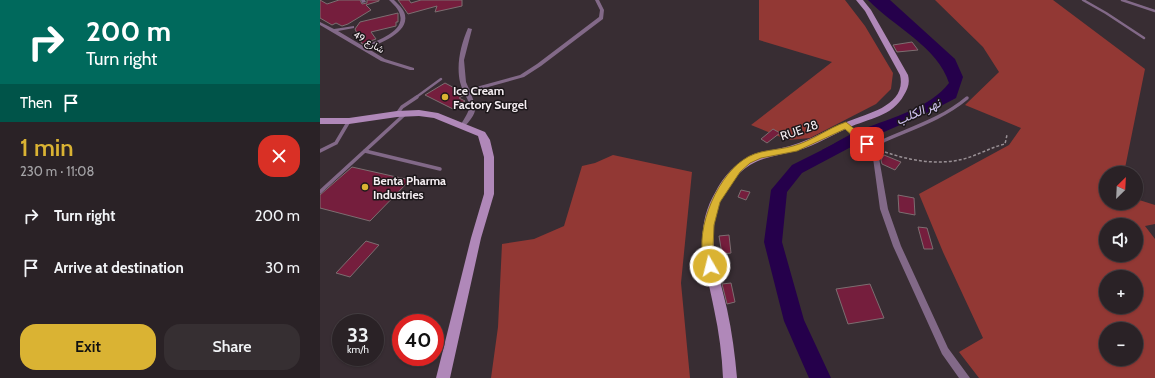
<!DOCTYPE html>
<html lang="en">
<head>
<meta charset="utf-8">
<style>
  :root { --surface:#2a2226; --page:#362f32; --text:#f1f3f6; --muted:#a5a4a7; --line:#463f43; --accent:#dab333 }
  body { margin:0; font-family:Cabin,Vazirmatn,sans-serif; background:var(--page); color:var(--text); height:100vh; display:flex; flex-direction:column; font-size:15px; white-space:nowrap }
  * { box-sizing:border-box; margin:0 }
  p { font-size:13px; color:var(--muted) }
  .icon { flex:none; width:22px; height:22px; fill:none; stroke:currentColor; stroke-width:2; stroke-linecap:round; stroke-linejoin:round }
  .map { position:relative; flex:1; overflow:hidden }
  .details { display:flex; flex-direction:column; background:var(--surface); width:320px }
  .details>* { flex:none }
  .top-card { background:#00695c; color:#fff; overflow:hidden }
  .needle { width:26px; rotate:24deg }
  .tools { position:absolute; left:779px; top:166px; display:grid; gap:8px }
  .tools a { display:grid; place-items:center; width:44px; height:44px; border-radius:50%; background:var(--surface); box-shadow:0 1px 3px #0004,0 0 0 1px var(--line); font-size:20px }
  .speed { position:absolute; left:12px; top:314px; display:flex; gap:8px; font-size:20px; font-weight:700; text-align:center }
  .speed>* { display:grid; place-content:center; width:52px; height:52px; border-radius:50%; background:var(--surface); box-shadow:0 1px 3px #0004,0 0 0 1px var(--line); line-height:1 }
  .speed small { font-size:10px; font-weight:400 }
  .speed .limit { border:6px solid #d22; background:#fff; color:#111 }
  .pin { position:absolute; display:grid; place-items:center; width:34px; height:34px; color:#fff; margin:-17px; border-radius:8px; box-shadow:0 2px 6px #0006 }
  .me { position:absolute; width:44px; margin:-22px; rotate:352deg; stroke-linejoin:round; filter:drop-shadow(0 0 3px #0008) }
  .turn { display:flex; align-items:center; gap:14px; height:84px; padding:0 20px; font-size:18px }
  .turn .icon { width:52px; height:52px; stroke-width:2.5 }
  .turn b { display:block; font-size:28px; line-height:34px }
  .then { display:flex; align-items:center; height:38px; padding:0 20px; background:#0003; gap:8px; font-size:15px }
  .round { display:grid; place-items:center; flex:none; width:42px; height:42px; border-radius:16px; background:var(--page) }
  .head { display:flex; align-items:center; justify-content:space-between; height:68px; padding:0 20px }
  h1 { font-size:24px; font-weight:600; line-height:30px; color:var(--accent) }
  .action { display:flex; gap:8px; margin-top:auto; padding:8px 20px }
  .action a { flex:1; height:46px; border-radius:16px; background:var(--accent); color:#111; font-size:16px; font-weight:600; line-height:46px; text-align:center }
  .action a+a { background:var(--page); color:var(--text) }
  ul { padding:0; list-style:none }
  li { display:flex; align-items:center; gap:12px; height:52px; padding:0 20px }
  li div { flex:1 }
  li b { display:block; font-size:15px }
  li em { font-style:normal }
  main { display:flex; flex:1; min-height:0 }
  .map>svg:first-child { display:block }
  .forest { fill:#923834; fill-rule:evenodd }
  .water { fill:#25004b }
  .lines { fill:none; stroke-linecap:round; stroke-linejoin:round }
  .river { fill:#25004b; fill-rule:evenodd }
  .building { fill:#751e3d; stroke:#7c6e71 }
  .path { stroke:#999095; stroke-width:1.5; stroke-dasharray:3 2; stroke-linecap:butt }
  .lane-far1 { stroke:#826988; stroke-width:2.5 }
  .lane { stroke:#826988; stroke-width:3.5 }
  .street { fill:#826988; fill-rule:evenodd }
  .secondary { fill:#b088b9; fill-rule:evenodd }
  .route { fill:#dab333; stroke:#8e7421 }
  .poi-dot { fill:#dab333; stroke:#1c171a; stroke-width:1.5 }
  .labels { text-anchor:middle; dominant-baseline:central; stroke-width:3; stroke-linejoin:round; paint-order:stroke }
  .far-street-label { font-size:10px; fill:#f5eef2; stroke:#1c171a }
  .poi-label { font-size:12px; font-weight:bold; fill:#f5eef2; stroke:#1c171a; text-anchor:start }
  .street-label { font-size:12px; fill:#f5eef2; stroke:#1c171a }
  .water-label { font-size:13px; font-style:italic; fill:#d1c4f0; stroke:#1c171a }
</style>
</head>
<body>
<main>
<section class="details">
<div class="top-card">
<div class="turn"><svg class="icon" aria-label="right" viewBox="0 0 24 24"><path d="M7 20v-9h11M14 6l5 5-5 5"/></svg><div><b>200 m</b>Turn right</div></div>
<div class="then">Then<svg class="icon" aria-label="arrive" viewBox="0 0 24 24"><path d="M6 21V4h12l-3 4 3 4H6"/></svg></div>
</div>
<div class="head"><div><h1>1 min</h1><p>230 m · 11:08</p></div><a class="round" style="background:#d93025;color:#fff"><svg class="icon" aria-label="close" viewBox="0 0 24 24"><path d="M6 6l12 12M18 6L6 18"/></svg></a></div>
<ul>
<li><svg class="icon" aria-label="right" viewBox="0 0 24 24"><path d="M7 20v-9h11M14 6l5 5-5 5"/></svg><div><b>Turn right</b></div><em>200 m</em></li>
<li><svg class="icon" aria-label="arrive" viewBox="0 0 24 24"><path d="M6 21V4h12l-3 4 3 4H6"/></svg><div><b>Arrive at destination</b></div><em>30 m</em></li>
</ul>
<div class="action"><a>Exit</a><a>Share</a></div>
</section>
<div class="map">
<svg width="835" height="378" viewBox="0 0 835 378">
  <rect width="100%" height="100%" fill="#382d33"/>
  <g class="forest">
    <polygon points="439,0 525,0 545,26 573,73 571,89 556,104 490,138 468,140 431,125 512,62 439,40"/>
    <path d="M615 0H733L825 69 804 173H786V203H816V199L835 205V224L825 226 835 239V378H659L639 352 663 338 623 252 599 194 689 145 701 128 645 105 679 72 663 47ZM786 225H816V255H786ZM786 277H816V307H786ZM786 329H816V359H786Z"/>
    <polygon points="293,155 372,172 361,283 370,378 171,378 178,327 182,244 214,239 244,226 262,166 275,163"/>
  </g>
  <path class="water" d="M548 0H570L635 59 643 77 636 98C596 120 552 136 510 156L502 150C516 143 529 134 543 129 571 118 610 108 629 83 618 47 573 26 548 0Z"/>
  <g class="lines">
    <polygon class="river" points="526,138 531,139 533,143 531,147 482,173 467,192 462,242 484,320 511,378 489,378 464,321 444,242 451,190 472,165"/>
  </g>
  <g class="building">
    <polygon points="0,0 7,4 19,0 40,0 42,4 47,3 47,0 59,0 59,1 46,5 51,10 28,24 22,26 16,23 12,25 0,18"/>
    <polygon points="78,0 89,0 91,3 101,0 142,0 142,6 115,12 117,6 88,14"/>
    <polygon points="78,13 78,22 76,22 76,26 51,32 56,39 42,44 35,29 40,22"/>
    <polygon points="592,42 598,50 577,52 573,45"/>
    <polygon points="125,83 142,92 144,95 139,98 145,101 133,109 105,95"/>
    <polygon points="453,129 460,133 447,143 441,139"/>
    <polygon points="564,155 581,162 575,170 562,164 561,160"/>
    <polygon points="32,167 90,180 50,221 0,208 0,195"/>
    <polygon points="421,190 430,192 426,200 418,197"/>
    <polygon points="578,195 594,198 595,215 579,212"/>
    <polygon points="598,227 607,228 613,249 604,249"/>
    <polygon points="409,235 411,253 402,254 399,236"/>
    <polygon points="46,241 59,245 30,277 16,273"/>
    <polygon points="411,283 415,302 407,304 402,284"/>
    <polygon points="550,284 564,318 528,324 516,289"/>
  </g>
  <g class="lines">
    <path class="path" d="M565 152C591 161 620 166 647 158 660 154 672 147 685 144L687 135"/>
    <g class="lane-far1">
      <polyline points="763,0 786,13 824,38"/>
      <polyline points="802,0 835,11"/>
      <polyline points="95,98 121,79"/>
    </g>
    <g class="lane">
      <polyline points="77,114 82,107 97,97"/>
      <polyline points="0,151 16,143 29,121"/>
      <polyline points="45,151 120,169"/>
      <path d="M555 156 560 150 563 141C592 128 622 119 647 98"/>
      <polyline points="0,192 85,114"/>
    </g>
    <g class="street">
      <polygon points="41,0 45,0 46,2 42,3"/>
      <path d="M69 0H74C78 4 84 9 85 15 89 33 59 44 47 48L65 59 94 68V70H90L61 61 0 25V22L14 29 34 26V28L18 31 43 46 46 45C57 41 85 31 80 15 79 9 73 4 69 0Z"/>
      <path d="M275 0H279L284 10 283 19 221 66 204 77 150 92C157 108 158 111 146 125H142L141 124C157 100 146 104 140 82 136 64 141 44 148 28L152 29 144 60 146 82 149 89 200 75 217 64 279 17 280 10Z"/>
      <polygon points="526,123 528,124 549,142 559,158 568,209 581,246 628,348 650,378 639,378 622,354 573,246 560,209 553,158 545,146 524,126 523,125"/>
    </g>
    <g class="secondary">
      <path d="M536 0H543L551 10 588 75C590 83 588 88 584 95 572 117 549 118 528 128 512 135 496 145 479 150 463 155 444 156 430 165 415 174 405 190 399 205 386 240 399 274 407 309 412 332 415 355 417 378H403C402 355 399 332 394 309 386 267 372 231 396 191 401 181 408 172 417 165 435 150 458 151 479 143 496 137 512 127 529 121 549 113 587 105 580 75L545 11Z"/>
      <polygon points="99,110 118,113 165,132 170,140 174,157 174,194 161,238 130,378 116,378 151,238 164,194 164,157 158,136 114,118 99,116 77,117 29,124 0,124 0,118 29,118 77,111"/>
    </g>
  </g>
  <path class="route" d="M526 122 550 142 551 144 550 146H544L525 129 477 151 441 158 430 163 420 172 400 202 394 225 393 248 396 266 394 269 390 271 387 269C371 237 395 179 423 160 438 149 456 151 473 146 492 141 508 128 526 122Z"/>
  <g class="poi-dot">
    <circle cx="125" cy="97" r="4"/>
    <circle cx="45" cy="187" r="4"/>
  </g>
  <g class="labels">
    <g class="far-street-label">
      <text transform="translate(49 42) rotate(30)">شارع 49</text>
    </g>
    <g class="poi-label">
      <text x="133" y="90">Ice Cream<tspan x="133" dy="14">Factory Surgel</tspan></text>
      <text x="53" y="180">Benta Pharma<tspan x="53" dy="14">Industries</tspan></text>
    </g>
    <g class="street-label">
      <text transform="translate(479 130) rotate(-19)">RUE 28</text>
    </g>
    <g class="water-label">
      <text transform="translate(598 111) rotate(-24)">نهر الكلب</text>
    </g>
  </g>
</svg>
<div class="tools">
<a><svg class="needle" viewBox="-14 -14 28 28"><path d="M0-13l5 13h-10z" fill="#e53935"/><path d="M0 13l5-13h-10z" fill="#a5a4a7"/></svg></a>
<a><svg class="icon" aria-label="sound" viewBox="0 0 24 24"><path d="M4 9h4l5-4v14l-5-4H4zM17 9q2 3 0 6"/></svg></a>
<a>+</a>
<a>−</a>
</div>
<div class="speed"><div>33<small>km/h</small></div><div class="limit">40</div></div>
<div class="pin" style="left:547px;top:144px;background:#d93025"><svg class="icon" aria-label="arrive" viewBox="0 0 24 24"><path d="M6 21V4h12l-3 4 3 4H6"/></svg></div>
<svg class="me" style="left:390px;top:266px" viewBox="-20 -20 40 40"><circle r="17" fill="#dab333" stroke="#fff" stroke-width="3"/><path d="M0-11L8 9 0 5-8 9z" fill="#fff"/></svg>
</div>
</main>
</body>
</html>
